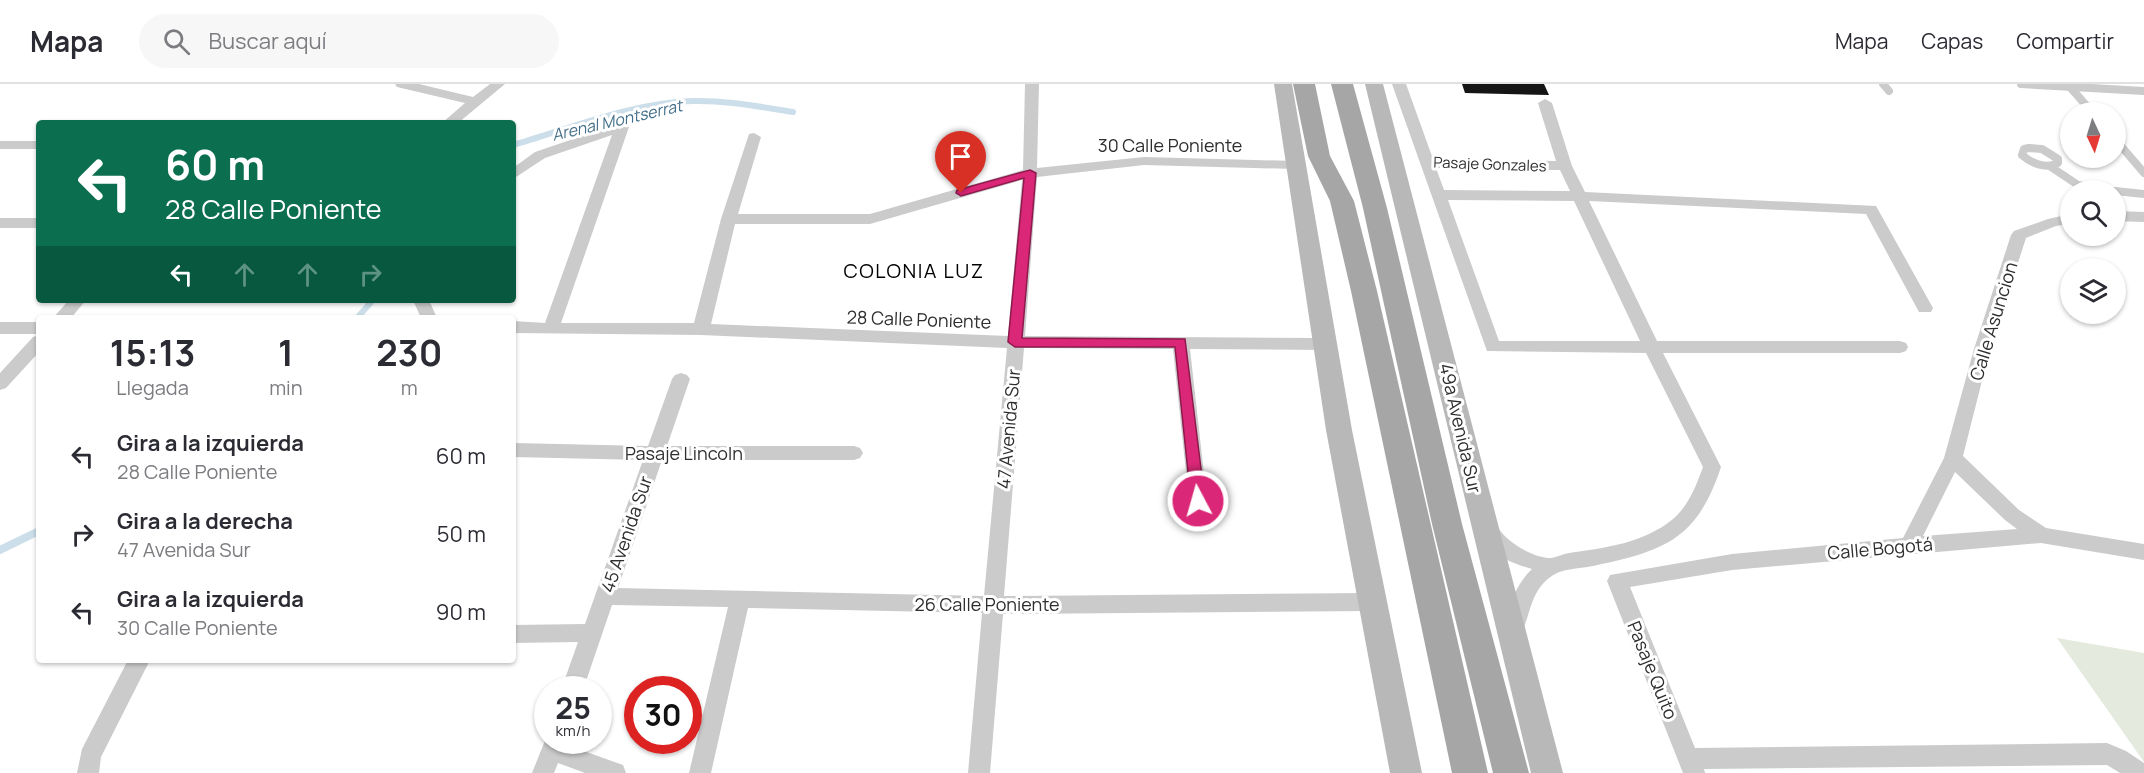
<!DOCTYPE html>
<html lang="es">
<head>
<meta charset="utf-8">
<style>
  :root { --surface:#fff; --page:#f7f7f7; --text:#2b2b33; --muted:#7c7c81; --line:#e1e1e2 }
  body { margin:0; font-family:Manrope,sans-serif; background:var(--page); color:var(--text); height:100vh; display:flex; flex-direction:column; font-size:22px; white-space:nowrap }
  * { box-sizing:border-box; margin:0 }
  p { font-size:20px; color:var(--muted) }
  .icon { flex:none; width:33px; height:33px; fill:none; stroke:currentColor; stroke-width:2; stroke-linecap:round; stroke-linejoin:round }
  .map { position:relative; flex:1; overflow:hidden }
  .details { position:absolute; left:36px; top:231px; width:480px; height:348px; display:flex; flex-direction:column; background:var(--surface); border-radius:6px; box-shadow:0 2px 4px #0004 }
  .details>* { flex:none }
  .banner { position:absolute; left:36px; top:36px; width:480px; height:183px; border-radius:6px; box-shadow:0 2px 4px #0004; background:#0b6e4f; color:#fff; overflow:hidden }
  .needle { width:39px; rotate:176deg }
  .buttons { position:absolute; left:2060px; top:18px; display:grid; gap:12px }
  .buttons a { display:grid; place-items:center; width:66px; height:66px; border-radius:50%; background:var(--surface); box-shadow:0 2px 4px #0004; font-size:30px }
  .speed { position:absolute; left:534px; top:592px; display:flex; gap:12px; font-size:30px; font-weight:700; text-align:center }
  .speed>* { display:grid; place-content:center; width:78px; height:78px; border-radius:50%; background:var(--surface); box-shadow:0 2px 4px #0004; line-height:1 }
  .speed small { font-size:15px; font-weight:400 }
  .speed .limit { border:9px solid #d22; background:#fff; color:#111 }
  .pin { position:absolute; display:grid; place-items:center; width:51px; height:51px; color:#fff; margin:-62px -26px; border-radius:50% 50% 50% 0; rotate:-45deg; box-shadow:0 0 6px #0007 }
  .pin .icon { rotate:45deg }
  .me { position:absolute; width:66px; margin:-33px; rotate:354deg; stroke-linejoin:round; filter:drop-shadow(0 0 4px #0008) }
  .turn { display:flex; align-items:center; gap:21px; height:126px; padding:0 30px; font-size:27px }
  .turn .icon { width:78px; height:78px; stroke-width:2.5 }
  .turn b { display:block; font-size:42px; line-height:51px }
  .lanes { display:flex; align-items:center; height:57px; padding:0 30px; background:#0003; justify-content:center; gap:30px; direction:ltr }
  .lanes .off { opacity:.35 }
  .eta { display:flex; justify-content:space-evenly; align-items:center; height:102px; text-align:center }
  .eta b { font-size:36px; font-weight:700; line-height:42px }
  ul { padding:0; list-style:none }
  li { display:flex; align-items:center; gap:18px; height:78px; padding:0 30px }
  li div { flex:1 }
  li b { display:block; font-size:22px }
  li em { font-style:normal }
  header { display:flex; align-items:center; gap:36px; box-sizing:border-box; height:84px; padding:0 30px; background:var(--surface); border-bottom:2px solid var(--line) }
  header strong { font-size:28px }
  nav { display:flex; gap:33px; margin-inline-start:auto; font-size:21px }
  .search { width:420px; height:54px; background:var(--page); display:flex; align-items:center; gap:15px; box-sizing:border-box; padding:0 21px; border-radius:33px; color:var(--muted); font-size:22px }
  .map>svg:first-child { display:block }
  .green { fill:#e4eadd }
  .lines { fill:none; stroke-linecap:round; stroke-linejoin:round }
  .stream-far1 { stroke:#cbdee9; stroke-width:6 }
  .stream { stroke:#cbdee9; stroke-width:8 }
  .building { fill:#151515 }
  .lane { stroke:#cbcbcb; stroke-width:8 }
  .street { fill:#cbcbcb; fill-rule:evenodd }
  .secondary { fill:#b8b8b8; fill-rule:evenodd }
  .primary { fill:#a6a6a6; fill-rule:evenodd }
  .route { fill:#db2777; stroke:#8e194d; stroke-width:1.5 }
  .labels { text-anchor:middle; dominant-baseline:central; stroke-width:6; stroke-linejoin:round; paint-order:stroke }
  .far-street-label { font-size:15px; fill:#2e2e2e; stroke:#fff }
  .far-water-label { font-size:16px; font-style:italic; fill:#436f8a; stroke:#fff }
  .street-label { font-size:18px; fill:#2e2e2e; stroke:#fff }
  .neighbourhood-label { font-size:20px; letter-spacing:1.5px; fill:#000; stroke:#fff }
</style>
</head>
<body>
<header>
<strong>Mapa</strong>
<div class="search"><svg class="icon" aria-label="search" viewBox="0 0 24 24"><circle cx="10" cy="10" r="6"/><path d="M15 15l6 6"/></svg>Buscar aquí</div>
<nav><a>Mapa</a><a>Capas</a><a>Compartir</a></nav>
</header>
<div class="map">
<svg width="2144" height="689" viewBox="0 0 2144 689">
  <rect width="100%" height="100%" fill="#fff"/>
  <polygon class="green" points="2057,554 2144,569 2144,678"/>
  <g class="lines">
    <g class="stream-far1">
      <path d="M513 61C571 44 631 19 692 17 726 16 760 23 793 28"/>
      <polyline points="357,234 373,216"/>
    </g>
    <polyline class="stream" points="0,466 39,447"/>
  </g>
  <polygon class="building" points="1462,0 1544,0 1549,11 1465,9"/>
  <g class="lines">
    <g class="lane">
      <polyline points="1883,0 1889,7"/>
      <polyline points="2021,0 2144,7"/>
      <polyline points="2070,3 2092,28"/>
      <polyline points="2115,55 2144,89"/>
      <path d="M2029 64 2042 65 2058 75V79C2046 85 2032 80 2022 71L2024 65Z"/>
      <polyline points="2051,83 2078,101 2106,106"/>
      <polyline points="2115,107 2144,110"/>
    </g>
    <g class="street">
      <polygon points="395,0 419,0 473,13 490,0 505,0 458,39 442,39 465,19 397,3"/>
      <path d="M1025 0H1039L1037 84 1144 73 1294 77 1301 81 1294 85 1144 81 1037 93 1025 252 1324 254 1330 256 1332 260 1330 264 1324 266 1190 265 1207 417 1205 422 1198 425 1191 422 1189 417 1173 265 1024 264 1004 512 1370 509 1377 512 1380 518 1377 524 1370 527 1003 530 990 689H968L982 529 748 524 711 689H689L728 523 612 521 583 606H561L578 558 513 559V541L585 540 643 376 513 373V359L648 362 672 295 675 291 681 289 687 291 690 295 667 362H854L860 364 863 369 860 374 854 376H662L618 504 984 512 1007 264 701 251 513 249V237L545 239 612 51 545 74 513 95V84L535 68 617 40H627L629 43 561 239H694L721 135 749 50 754 49 761 53 738 130H870L1023 86ZM1022 96 1008 252 711 240 735 140H870Z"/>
      <path d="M1392 0H1406L1433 75 1556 77 1538 19 1545 15 1552 19 1572 82 1585 108 1876 122 1933 224 1931 228H1919L1866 130 1589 117 1657 257H1900L1906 259 1908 263 1906 267 1900 269H1663L1721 383C1697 456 1664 467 1593 482 1578 485 1561 484 1549 494 1530 509 1531 530 1521 550L1514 553 1507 550 1504 544C1508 522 1516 500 1532 485 1508 478 1492 471 1480 448L1483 442 1490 440 1497 442C1506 458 1533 474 1551 474 1557 473 1563 470 1569 469 1605 464 1644 459 1673 435 1689 421 1696 402 1703 383L1646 269 1487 267ZM1436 84 1560 86 1570 107 1444 106ZM1448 116 1574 117 1640 257H1499Z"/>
      <rect x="0" y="57" width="39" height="8"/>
      <polygon points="2115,127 2144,128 2144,138 2115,137"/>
      <path d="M2070 130V140L2056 142 2026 154 1990 265 1963 372 2019 426 2046 444 2144 460V476L2041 459 1732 486 1630 503 1695 664 2107 659 2126 667 2144 679V689H2120L2107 681 1704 685 1705 689H1683L1607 497 1610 491 1732 470 1903 454 1944 374 1974 265 2011 151 2014 147 2048 135ZM1955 388 2005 436 2017 445 1923 452Z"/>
      <rect x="0" y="134" width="39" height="10"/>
      <polygon points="69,216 86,216 71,234 53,234"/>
      <polygon points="413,216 429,216 437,234 421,234"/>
      <rect x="0" y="238" width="39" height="12"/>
      <polygon points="39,251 39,268 6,304 0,306 0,289 33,253"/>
      <polygon points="128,576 150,576 101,673 99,689 77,689 82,665"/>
      <polygon points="548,649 548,657 565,657 564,660 623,681 626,689 585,689 558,679 554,689 532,689"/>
    </g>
    <g class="secondary">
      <polygon points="1274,0 1292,0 1352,346 1422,689 1390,689 1326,346"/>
      <polygon points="1365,0 1383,0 1563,689 1531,689"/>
    </g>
    <g class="primary">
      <polygon points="1293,0 1315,0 1330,72 1354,117 1377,207 1488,689 1452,689 1351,207 1330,117 1308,72"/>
      <polygon points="1331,0 1353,0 1387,124 1462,440 1529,689 1493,689 1432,440 1363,124"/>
    </g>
  </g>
  <polygon class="route" points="1030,86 1036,89 1022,254 1185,255 1205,417 1203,421 1193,421 1191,417 1175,263 1015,263 1008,258 1024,94 961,112 956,109 957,106"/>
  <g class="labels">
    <g class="far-street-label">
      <text transform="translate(1490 80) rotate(2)">Pasaje Gonzales</text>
    </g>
    <g class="far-water-label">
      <text transform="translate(617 36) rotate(-13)">Arenal Montserrat</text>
    </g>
    <g class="street-label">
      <text x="1170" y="61">30 Calle Poniente</text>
      <text transform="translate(919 235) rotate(2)">28 Calle Poniente</text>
      <text transform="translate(1993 237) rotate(-73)">Calle Asuncion</text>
      <text transform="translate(1461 344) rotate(77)">49a Avenida Sur</text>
      <text transform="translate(1008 345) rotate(-85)">47 Avenida Sur</text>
      <text x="684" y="369">Pasaje Lincoln</text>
      <text transform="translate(626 450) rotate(-71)">45 Avenida Sur</text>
      <text transform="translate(1880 464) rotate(-5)">Calle Bogotá</text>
      <text x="987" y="520">26 Calle Poniente</text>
      <text transform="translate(1653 586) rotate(68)">Pasaje Quito</text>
    </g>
    <g class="neighbourhood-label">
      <text x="914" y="186">COLONIA LUZ</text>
    </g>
  </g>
</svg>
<div class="buttons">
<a><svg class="needle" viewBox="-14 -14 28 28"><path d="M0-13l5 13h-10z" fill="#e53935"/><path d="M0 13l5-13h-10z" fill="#7c7c81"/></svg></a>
<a><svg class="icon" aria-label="search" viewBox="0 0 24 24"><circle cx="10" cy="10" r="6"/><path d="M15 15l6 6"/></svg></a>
<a><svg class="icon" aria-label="layers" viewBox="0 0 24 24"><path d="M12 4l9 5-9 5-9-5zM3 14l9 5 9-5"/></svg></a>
</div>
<div class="speed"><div>25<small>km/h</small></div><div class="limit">30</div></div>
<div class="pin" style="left:961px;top:109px;background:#d93025"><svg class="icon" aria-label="arrive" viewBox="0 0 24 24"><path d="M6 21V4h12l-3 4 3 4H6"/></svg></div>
<svg class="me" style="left:1198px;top:417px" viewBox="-20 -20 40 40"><circle r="17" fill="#db2777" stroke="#fff" stroke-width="3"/><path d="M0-11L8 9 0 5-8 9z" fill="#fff"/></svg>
<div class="banner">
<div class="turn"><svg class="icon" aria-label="left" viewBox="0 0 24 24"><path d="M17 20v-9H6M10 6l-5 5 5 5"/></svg><div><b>60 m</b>28 Calle Poniente</div></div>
<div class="lanes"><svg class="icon" aria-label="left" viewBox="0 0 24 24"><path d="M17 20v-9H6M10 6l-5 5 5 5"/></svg><svg class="icon off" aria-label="ahead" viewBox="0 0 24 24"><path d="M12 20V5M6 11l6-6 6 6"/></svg><svg class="icon off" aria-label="ahead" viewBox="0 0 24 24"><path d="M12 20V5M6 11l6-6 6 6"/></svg><svg class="icon off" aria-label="right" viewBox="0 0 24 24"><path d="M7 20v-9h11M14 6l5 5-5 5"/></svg></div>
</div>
<section class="details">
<div class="eta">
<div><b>15:13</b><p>Llegada</p></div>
<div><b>1</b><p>min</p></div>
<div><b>230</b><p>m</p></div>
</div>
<ul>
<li><svg class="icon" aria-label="left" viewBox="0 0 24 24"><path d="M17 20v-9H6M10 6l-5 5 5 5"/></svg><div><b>Gira a la izquierda</b><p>28 Calle Poniente</p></div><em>60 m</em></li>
<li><svg class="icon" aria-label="right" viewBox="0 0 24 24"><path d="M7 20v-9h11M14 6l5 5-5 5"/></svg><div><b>Gira a la derecha</b><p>47 Avenida Sur</p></div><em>50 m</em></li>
<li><svg class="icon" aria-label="left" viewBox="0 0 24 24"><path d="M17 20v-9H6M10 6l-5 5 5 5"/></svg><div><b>Gira a la izquierda</b><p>30 Calle Poniente</p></div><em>90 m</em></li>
</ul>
</section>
</div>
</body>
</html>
